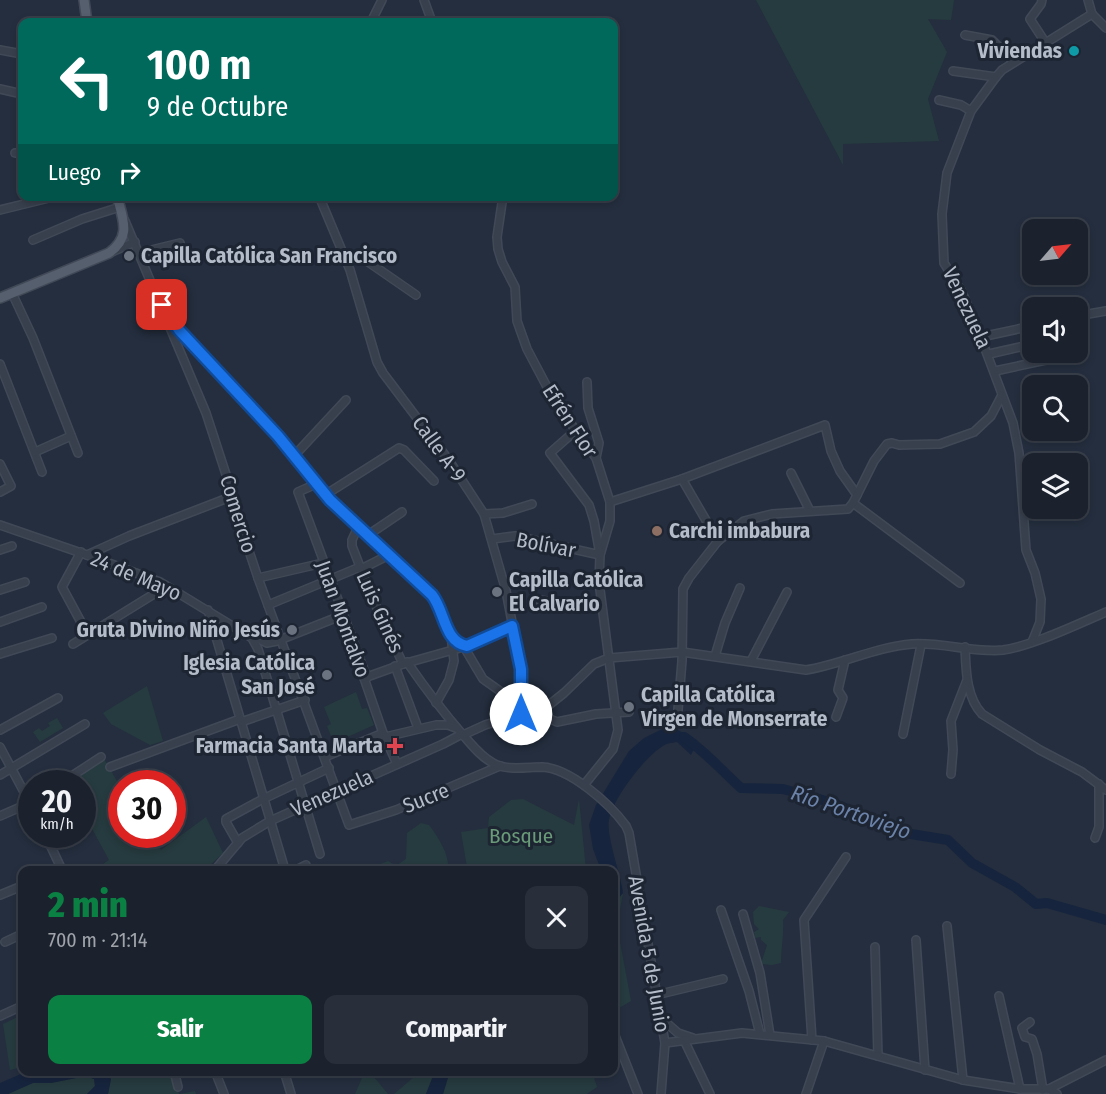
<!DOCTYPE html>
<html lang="es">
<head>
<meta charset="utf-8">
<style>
  :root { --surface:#1b222e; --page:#282f3a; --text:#f1f3f6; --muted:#a0a4aa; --line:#393f4a; --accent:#0b8043 }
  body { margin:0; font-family:"Fira Sans Condensed",sans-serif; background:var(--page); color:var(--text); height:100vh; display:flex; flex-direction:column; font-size:22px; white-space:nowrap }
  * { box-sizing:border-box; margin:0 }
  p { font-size:20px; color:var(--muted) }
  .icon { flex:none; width:33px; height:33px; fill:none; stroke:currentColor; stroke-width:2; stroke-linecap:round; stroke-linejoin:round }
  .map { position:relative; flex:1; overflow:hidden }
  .details { position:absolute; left:18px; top:866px; width:600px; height:210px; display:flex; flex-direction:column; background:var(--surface); border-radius:12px; box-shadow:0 3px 9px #0003,0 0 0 2px var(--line) }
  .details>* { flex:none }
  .hud { position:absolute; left:18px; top:18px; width:600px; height:183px; border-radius:12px; box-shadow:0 3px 9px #0003,0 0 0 2px var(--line); background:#00695c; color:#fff; overflow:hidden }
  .needle { width:39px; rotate:62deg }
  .fabs { position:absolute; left:1022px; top:219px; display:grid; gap:12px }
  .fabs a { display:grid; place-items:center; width:66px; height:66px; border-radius:12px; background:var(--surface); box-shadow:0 3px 9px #0003,0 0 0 2px var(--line); font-size:30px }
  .speed { position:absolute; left:18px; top:770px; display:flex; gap:12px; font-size:30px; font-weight:700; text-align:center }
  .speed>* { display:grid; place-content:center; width:78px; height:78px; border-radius:50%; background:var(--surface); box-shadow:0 3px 9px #0003,0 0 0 2px var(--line); line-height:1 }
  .speed small { font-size:15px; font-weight:400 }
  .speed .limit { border:9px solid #d22; background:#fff; color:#111 }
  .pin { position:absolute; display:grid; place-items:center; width:51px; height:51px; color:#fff; margin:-26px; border-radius:12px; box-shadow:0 3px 9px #0006 }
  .me { position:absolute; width:66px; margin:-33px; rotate:0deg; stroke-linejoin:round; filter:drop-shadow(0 0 4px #0008) }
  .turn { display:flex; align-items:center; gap:21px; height:126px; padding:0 30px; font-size:27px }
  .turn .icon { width:78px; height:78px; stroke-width:2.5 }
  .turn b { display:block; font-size:42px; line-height:51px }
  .then { display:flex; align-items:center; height:57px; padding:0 30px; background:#0003; gap:12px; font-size:22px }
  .round { display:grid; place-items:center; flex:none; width:63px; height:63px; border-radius:12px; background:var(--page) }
  .head { display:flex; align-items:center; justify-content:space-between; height:102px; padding:0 30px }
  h1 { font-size:36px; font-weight:800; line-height:45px; color:var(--accent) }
  .action { display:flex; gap:12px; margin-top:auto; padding:12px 30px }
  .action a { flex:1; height:69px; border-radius:12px; background:var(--accent); color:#fff; font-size:24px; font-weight:800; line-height:69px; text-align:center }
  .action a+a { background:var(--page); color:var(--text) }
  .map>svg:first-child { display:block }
  .green { fill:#263b3f }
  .water { fill:#16243d }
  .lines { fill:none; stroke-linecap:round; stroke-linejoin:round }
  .river { stroke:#16243d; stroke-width:10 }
  .minor-casing { stroke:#414957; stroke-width:10 }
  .major-casing { stroke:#414957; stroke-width:12 }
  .minor { stroke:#38404e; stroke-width:7 }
  .major { stroke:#565f6e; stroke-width:9 }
  .route-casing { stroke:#114b97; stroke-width:15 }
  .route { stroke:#1a73e8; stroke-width:10 }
  .culture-dot { fill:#0f9aa8; stroke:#1d2533; stroke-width:2 }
  .worship-dot { fill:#6b7280; stroke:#1d2533; stroke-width:2 }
  .education-dot { fill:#8d6e63; stroke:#1d2533; stroke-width:2 }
  .health-dot { fill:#e0444e; stroke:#1d2533; stroke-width:2 }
  .labels { text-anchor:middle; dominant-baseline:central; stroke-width:6; stroke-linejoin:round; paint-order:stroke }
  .poi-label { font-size:21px; font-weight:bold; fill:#b4bbc9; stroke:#1d2533; text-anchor:end }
  .street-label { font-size:21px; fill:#b4bbc9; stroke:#1d2533 }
  .park-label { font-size:21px; fill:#6a9b78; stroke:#1d2533 }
  .water-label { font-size:22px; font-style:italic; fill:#6c83a9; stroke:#1d2533 }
</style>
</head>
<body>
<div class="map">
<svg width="1106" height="1094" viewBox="0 0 1106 1094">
  <rect width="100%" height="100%" fill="#242e3e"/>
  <g class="green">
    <polygon points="756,0 954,0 951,20 928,19 947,52 928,99 939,141 843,144 843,165"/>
    <polygon points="147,686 163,741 150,745 111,724 103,713"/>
    <polygon points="356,692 362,709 367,708 374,725 334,743 327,726 331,724 324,707"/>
    <polygon points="57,718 63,728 40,742 33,732 39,728 42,731 50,726 48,723"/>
    <polygon points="104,759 121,788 122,834 152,834 161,850 206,817 223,853 205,870 94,870 109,860 83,812 82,783 68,782"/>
    <polygon points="523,799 574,825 579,799 586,870 516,870 467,867 461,832 488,828 489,817 511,800"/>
    <path d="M421 823 429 825C438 837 450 855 448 870H351L364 865 368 869 388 861 396 866 406 859 407 833Z"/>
    <polygon points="623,893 617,926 631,1001 614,1011 614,904"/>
    <path d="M759 906 789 912 783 920C784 935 781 948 781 963L772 965 761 964 767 945 761 940V937L755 938 754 932 759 929 754 924 753 912Z"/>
    <polygon points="22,1015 22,1067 10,1070 3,1024"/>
    <polygon points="104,1071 173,1071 179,1094 195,1091 196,1094 108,1094 111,1079"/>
    <polygon points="365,1071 369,1071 388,1094 355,1094"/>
    <polygon points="416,1071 435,1071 426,1094 394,1094 414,1077"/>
    <polygon points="450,1071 592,1071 597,1087 587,1094 443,1094"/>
    <polygon points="86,1076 94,1079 95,1086 87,1094 8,1094 32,1083 51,1083"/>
  </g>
  <g class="water">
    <path d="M674 728 698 741 691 755 677 742C672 743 667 743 663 746 645 757 613 798 609 820 606 836 621 875 623 893L614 904V870H601L593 849 589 825 596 805 629 751 644 738 662 729Z"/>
    <polygon points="28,1071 104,1071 111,1079 108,1094 87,1094 95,1086 94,1079 86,1076 51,1083 33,1083 8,1094 0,1094 0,1083"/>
    <polygon points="435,1071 450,1071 443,1094 426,1094"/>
  </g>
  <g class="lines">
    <path class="river" d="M684 737C706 752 722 771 741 788L783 789 833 803 905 833 948 840 972 863 1015 887 1036 904 1047 903 1106 920"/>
    <defs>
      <g id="minor">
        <polyline points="424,0 432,22"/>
        <polyline points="1042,0 1041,4 1030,19 1045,42"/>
        <polyline points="1088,0 1092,14"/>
        <polyline points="371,22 382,0"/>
        <polyline points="965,35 992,40 1014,62"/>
        <polyline points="0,50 22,54"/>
        <polyline points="953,71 996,77"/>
        <polyline points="0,89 22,94"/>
        <polyline points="939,100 961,105 971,111"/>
        <polyline points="15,153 22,153"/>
        <polyline points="319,196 350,270 377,362 383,373 448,459 484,514 506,591 521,669 521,714"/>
        <polyline points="503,196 497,237 498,249 502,262 515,287 517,321 527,349 555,402 596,458 610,502 610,521 600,555 599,582 618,730 613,749 584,785"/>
        <polyline points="0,210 57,196"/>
        <polyline points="125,221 206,413 233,496 231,497 258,578 349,825 396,810 500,766"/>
        <polyline points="33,240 82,219 120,207 121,211"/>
        <polyline points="114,251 135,242"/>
        <polyline points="139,253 180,243"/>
        <polyline points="345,259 353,256 361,257 416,295"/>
        <polyline points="12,293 33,338 78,453"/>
        <polyline points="1077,316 1106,311"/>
        <polyline points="170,318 278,436 330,500 435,599 451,636 454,661 449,680 436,703"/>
        <polyline points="981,337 1032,326"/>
        <polyline points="989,354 1029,345"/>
        <polyline points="0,364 42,472"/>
        <polyline points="995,371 1060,357"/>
        <polyline points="587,382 588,408 599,443 596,458"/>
        <polyline points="35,452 71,436"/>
        <polyline points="294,456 346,400"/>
        <polyline points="0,464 11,486 0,492"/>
        <polyline points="791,473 810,511"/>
        <polyline points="682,479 718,541"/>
        <polyline points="316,484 298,492 367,678 364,678 383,733 397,764"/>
        <polyline points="325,495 399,448 404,450 434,481"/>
        <polyline points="610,502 682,479 825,425 831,451 840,471 857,495"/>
        <polyline points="853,503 960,583"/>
        <polyline points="484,514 503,513 532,504"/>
        <polyline points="0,525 87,555 160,582 252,638 258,649 320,854"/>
        <polyline points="358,527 352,540 352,546 371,595 403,664"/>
        <polyline points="368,535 402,512"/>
        <polyline points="492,539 515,536 600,555 594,521 589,505 550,453 575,431"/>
        <polyline points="0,550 12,546"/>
        <polyline points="81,552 62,587 88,635"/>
        <polyline points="87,555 129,536 233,496"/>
        <polyline points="361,569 389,555"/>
        <polyline points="258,578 323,563"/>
        <polyline points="0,590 25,582"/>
        <polyline points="538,600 602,607"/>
        <polyline points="268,605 360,567"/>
        <polyline points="208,610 285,870"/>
        <polyline points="0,622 42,607"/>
        <polyline points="253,636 267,643 282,640"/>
        <polyline points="282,639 343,615"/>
        <polyline points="1032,642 1040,622 1041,599 1035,573 1026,550 1019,453 1013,423 973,317 961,290 944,263 942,214 947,173 971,111 996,77 1002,70 1092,14 1106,28"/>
        <polyline points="73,644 162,589 165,585"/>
        <polyline points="464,647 483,679 521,706"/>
        <path d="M965 647C966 670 966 697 982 714L1040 750 1082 772 1106 790"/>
        <polyline points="0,654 52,638"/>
        <polyline points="715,656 725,623 740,588"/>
        <polyline points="751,661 787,592"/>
        <path d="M407 662C425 688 443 712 463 735 472 745 481 757 493 763 506 771 527 767 542 767 570 768 610 804 626 826L629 833 665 1043 661 1094"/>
        <polyline points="395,666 418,728"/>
        <polyline points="364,678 403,664 467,646 512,626"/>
        <polyline points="532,711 557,722 596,714 629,712"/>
        <polyline points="836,717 843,698 838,690 845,660"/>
        <polyline points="241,722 305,700"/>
        <polyline points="677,722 682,661 683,589 689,578 718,541 744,521 772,514 848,509 853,503 874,461 887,444 892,443 899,445 940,444 974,432 991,416 1002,395"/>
        <polyline points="0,730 58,698"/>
        <polyline points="903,734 921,645"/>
        <path d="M463 735 485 725 549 705 564 693 594 664 609 658 682 652 806 670C842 664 876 647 912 644 941 642 976 653 1003 650 1032 646 1078 624 1106 612"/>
        <polyline points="0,747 32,807"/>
        <polyline points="325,757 383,733 385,737 436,725 448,725 456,728"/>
        <polyline points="110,767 240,719"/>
        <polyline points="951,774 953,750 951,721 967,680"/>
        <polyline points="0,775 85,724"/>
        <polyline points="61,783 101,757"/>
        <polyline points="0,816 32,802"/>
        <polyline points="45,834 62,870"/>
        <polyline points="1095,838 1099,827 1099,784"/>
        <polyline points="238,843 226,822 226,819 263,799 329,768"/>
        <polyline points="215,870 242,838 270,821 443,744 462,734"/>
        <polyline points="296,870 306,865"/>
        <polyline points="0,895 22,886"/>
        <polyline points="721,910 749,991 760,1034"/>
        <polyline points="743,914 760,973 770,1035"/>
        <polyline points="947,926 963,1080"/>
        <polyline points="916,940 925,1070"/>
        <polyline points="5,942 22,934"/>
        <polyline points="875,947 878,1056"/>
        <polyline points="656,995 723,979"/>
        <polyline points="999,996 1020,1089"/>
        <polyline points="0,1016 22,1006"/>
        <polyline points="662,1019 678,1033 693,1038"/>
        <polyline points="1030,1022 1022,1028 1025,1037 1032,1039 1037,1054 1043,1090"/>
        <polyline points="614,1033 638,1094"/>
        <polyline points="684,1040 710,1094"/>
        <polyline points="812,1040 804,920 846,857"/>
        <polyline points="665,1043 742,1033 824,1041 963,1080 1020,1089 1049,1089 1057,1094"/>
        <polyline points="174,1071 178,1087"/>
        <polyline points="215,1071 224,1094"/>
        <polyline points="284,1071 291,1094"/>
        <polyline points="1049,1089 1106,1060"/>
        <polyline points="806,1094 824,1041"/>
      </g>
      <g id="major">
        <polyline points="84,0 87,22"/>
        <path d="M0 298 109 253C132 236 123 220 117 196"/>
      </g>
    </defs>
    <use href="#minor" class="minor-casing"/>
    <use href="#major" class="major-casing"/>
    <use href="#minor" class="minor"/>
    <use href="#major" class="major"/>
  </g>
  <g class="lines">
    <defs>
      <path id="route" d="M162 305 179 330 278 436 330 500 432 595C445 611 444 642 467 646L512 626 521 669V714"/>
    </defs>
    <use href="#route" class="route-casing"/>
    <use href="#route" class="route"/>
  </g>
  <circle class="culture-dot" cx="1074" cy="51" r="6"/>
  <g class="worship-dot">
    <circle cx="129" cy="256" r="6"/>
    <circle cx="497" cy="592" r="6"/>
    <circle cx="292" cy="630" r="6"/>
    <circle cx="327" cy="675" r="6"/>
    <circle cx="629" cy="707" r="6"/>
  </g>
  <circle class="education-dot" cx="657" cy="531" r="6"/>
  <path class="health-dot" d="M392 737h6v6h6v6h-6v6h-6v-6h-6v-6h6z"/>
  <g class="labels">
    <g class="poi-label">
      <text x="1062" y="51">Viviendas</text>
      <text x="141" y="256" text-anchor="start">Capilla Católica San Francisco</text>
      <text x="669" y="531" text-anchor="start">Carchi imbabura</text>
      <text x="509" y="580" text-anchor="start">Capilla Católica<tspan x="509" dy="24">El Calvario</tspan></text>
      <text x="280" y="630">Gruta Divino Niño Jesús</text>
      <text x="315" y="663">Iglesia Católica<tspan x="315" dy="24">San José</tspan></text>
      <text x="641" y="695" text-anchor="start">Capilla Católica<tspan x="641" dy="24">Virgen de Monserrate</tspan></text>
      <text x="383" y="746">Farmacia Santa Marta</text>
    </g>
    <g class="street-label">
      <text transform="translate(967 308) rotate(65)">Venezuela</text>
      <text transform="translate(570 421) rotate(57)">Efrén Flor</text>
      <text transform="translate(439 449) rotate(54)">Calle A-9</text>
      <text transform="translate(238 514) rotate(73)">Comercio</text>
      <text transform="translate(546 545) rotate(11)">Bolívar</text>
      <text transform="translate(136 576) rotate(23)">24 de Mayo</text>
      <text transform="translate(380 612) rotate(66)">Luis Ginés</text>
      <text transform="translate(343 619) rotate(70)">Juan Montalvo</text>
      <text transform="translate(332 793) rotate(-24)">Venezuela</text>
      <text transform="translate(426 798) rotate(-22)">Sucre</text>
      <text transform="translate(649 954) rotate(80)">Avenida 5 de Junio</text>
    </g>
    <g class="park-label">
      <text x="521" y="836">Bosque</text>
    </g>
    <g class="water-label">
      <text transform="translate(851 812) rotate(19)">Río Portoviejo</text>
    </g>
  </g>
</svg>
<div class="fabs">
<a><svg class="needle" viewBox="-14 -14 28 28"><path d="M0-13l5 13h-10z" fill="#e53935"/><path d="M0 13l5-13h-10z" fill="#a0a4aa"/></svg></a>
<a><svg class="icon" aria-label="sound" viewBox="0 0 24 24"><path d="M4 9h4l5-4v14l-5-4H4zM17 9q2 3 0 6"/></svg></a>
<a><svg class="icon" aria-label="search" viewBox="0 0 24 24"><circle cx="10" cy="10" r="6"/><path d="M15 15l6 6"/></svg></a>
<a><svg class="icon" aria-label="layers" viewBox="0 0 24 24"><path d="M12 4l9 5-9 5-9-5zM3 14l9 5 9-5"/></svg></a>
</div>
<div class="speed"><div>20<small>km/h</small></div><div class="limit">30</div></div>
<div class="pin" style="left:162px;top:305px;background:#d93025"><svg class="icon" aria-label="arrive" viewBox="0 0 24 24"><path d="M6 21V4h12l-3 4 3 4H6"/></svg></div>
<svg class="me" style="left:521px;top:714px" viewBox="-20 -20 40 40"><circle r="19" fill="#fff"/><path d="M0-13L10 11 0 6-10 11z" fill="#1a73e8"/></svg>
<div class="hud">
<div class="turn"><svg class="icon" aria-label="left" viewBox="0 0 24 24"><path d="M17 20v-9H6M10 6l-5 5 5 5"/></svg><div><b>100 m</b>9 de Octubre</div></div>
<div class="then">Luego<svg class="icon" aria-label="right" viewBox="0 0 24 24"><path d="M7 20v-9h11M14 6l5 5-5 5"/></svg></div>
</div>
<section class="details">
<div class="head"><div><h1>2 min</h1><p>700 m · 21:14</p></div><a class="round"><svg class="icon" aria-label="close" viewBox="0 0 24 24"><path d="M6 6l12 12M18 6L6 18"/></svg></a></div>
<div class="action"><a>Salir</a><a>Compartir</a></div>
</section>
</div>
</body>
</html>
